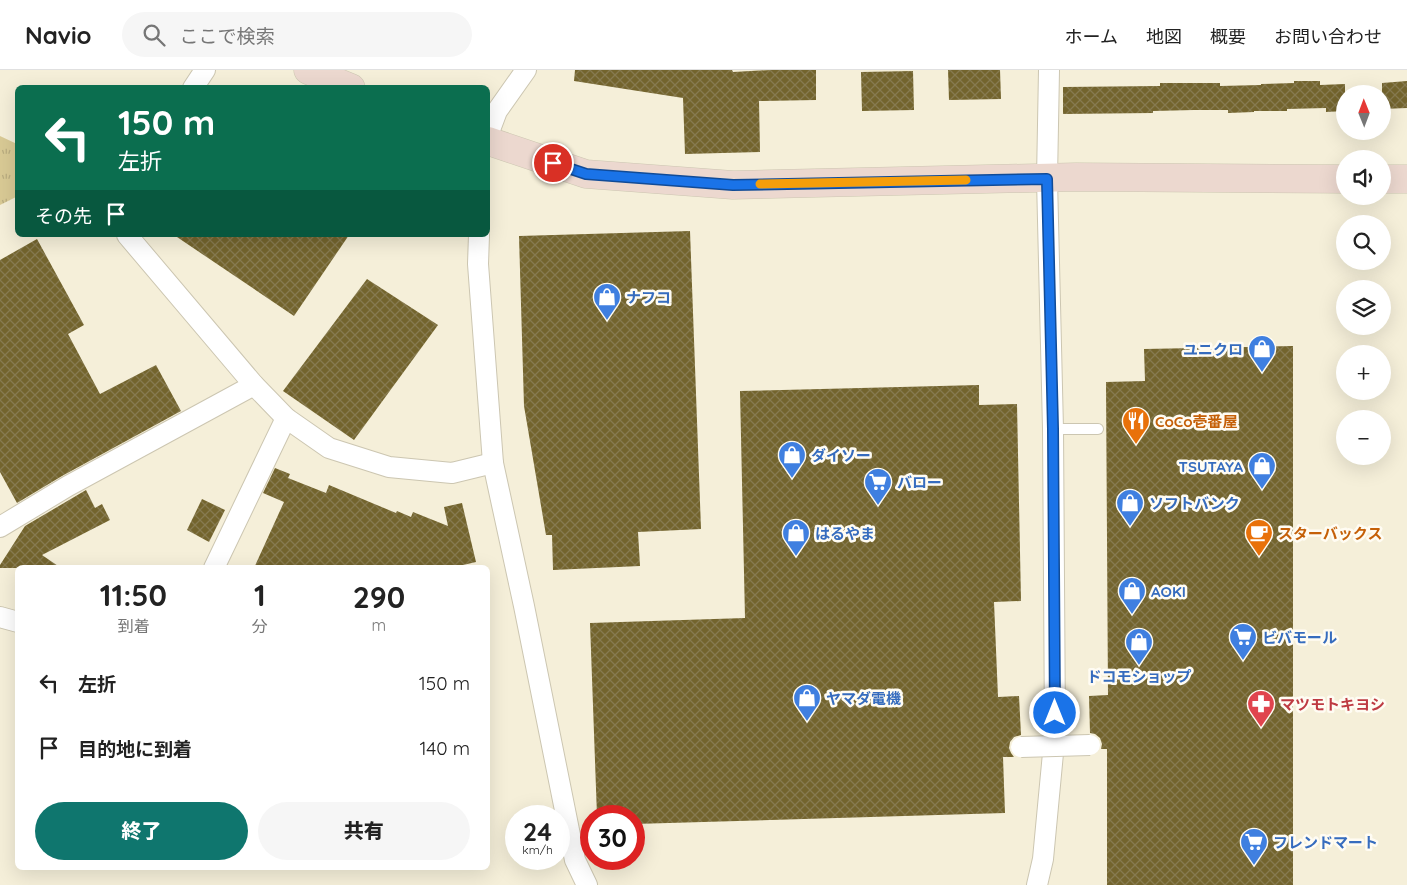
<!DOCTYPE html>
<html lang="ja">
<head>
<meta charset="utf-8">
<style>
  :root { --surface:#fff; --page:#f6f6f6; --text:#222; --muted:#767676; --line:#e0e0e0; --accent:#0f766e }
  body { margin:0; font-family:Quicksand,"Noto Sans JP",sans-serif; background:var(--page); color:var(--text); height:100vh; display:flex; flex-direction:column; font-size:19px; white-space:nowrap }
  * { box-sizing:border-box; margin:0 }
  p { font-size:16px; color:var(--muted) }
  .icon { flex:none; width:28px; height:28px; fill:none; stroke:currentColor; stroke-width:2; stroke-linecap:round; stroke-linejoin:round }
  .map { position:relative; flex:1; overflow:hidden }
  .details { position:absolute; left:15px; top:495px; width:475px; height:305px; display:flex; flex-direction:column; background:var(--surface); border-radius:8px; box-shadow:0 5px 20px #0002 }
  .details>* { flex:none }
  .guide { position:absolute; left:15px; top:15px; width:475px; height:152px; border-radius:8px; box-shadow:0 5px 20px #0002; background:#0b6e4f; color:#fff; overflow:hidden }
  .needle { width:32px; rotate:359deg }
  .tools { position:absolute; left:1336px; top:15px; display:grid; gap:10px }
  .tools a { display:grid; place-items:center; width:55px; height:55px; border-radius:50%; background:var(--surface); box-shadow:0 5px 20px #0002; font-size:25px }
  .speed { position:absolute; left:505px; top:735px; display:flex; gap:10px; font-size:25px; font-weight:700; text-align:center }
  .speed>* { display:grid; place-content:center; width:65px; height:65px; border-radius:50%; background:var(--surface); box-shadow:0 5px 20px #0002; line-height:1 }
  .speed small { font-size:12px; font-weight:400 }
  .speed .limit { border:8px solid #d22; background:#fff; color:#111 }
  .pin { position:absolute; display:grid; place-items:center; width:42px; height:42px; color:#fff; margin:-21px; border:2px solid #fff; border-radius:50%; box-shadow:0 1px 5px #0007 }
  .me { position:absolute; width:55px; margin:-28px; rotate:0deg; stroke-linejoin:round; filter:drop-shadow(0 0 4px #0008) }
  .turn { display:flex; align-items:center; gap:18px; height:105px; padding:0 20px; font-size:22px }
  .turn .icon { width:65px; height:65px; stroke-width:2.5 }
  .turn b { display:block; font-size:35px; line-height:42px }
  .then { display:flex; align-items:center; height:48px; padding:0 20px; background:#0003; gap:10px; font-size:19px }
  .eta { display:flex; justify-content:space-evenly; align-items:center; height:85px; text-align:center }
  .eta b { font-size:30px; font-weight:800; line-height:35px }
  .cta { display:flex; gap:10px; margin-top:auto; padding:10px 20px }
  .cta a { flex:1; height:58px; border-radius:30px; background:var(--accent); color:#fff; font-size:20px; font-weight:800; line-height:58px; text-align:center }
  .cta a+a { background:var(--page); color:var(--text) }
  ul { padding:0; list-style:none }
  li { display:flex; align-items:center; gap:15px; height:65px; padding:0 20px }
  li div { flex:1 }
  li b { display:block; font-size:19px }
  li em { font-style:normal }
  header { display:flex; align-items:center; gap:30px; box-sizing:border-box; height:70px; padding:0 25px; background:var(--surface); border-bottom:1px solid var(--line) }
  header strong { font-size:24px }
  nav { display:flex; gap:28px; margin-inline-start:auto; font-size:18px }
  .search { width:350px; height:45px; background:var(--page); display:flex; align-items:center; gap:12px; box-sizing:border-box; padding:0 18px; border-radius:28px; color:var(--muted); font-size:19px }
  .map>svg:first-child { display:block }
  .park { fill:url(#park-tufts) }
  .building { fill:url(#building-cross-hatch) }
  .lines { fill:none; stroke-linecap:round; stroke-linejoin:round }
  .lane-casing { stroke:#ccc6b1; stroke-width:12 }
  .street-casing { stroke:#ccc6b1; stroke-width:22 }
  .secondary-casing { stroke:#ccc6b1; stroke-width:29 }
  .lane { stroke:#fff; stroke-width:10 }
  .street { stroke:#fff; stroke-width:20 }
  .secondary { stroke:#ecd8cf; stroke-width:28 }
  .street-bridge-casing { stroke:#ccc6b1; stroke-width:22; stroke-linecap:butt }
  .street-bridge { stroke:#fff; stroke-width:20 }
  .route-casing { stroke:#114b97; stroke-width:12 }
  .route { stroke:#1a73e8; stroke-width:9 }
  .slow { stroke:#f59e0b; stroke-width:9 }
  .labels { text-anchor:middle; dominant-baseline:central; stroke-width:5; stroke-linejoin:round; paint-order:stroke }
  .shop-label { font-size:15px; font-weight:bold; fill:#366cbe; stroke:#fffcf3; text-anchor:start }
  .food-label { font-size:15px; font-weight:bold; fill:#c56008; stroke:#fffcf3; text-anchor:start }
  .health-label { font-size:15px; font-weight:bold; fill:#be3a42; stroke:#fffcf3; text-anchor:start }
</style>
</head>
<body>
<header>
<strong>Navio</strong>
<div class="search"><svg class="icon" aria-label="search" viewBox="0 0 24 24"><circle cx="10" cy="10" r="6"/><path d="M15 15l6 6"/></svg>ここで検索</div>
<nav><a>ホーム</a><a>地図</a><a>概要</a><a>お問い合わせ</a></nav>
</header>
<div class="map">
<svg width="1407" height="815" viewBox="0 0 1407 815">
  <defs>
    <pattern id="park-tufts" width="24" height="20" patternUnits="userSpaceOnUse" patternTransform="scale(1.25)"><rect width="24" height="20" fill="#d9ca95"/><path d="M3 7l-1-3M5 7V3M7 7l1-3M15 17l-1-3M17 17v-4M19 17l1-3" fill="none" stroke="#baad80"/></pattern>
    <pattern id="building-cross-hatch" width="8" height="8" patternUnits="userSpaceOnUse" patternTransform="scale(1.25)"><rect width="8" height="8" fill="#73642d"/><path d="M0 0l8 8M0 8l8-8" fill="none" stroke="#867a50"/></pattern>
  </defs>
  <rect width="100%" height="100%" fill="#f5efd9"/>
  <polygon class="park" points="0,66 17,74 18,126 0,135"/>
  <g class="building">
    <polygon points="575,0 732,0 733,2 771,0 816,0 816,30 759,31 760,82 685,84 683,28 574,11"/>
    <polygon points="948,0 1000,0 1001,29 949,30"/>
    <polygon points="913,1 914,40 862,41 861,2"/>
    <polygon points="1294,11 1320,11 1320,15 1345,14 1345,41 1326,42 1326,38 1287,39 1287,41 1254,41 1254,42 1228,43 1228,40 1194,40 1153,41 1153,43 1063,44 1063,17 1160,16 1160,13 1220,13 1220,16 1261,15 1261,14 1294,13"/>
    <polygon points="1407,11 1407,38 1382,39 1382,13"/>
    <polygon points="690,161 701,459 638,462 640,496 553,500 552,465 546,465 524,336 519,166"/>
    <polygon points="174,165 349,165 294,246"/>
    <polygon points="37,169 84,255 68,264 100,324 156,295 181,341 62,406 17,433 0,402 0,190"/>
    <polygon points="367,209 438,255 354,370 283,321"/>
    <polygon points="1293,276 1293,815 1107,815 1107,679 1101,679 1102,674 1100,668 1095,664 1090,663 1089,626 1108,625 1106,312 1145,311 1144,279"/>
    <polygon points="979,315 979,335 1017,334 1021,531 994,532 998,627 1019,626 1021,665 1014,667 1010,672 1009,678 1011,683 1014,687 1003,687 1005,743 634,754 634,746 597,746 590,553 745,548 740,321"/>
    <polygon points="275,398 290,404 288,408 326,423 329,415 396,443 397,441 411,447 413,442 448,456 444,437 462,433 476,492 450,498 254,498 284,432 263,423"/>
    <polygon points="86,420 95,438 102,434 110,450 42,485 61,498 0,498 0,495 25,456"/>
    <polygon points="202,429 225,440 209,472 187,460"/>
  </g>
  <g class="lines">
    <defs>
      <polyline id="lane" points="1053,359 1098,359"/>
      <g id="street">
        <polyline points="193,18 205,0"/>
        <polyline points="488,65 497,41 526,0"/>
        <polyline points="127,165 254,315 286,348 329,378 389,397 452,403 493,393"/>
        <polyline points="479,165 478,194 493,393 524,536 575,790 587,815"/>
        <polyline points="0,457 68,416 254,315"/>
        <polyline points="214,498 286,348"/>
        <polyline points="0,547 18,552"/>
        <polyline points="1037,815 1043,789 1055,662 1053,359 1047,109 1049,0"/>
      </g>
      <g id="secondary">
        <polyline points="308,0 351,18"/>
        <polyline points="488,71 586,104 733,115 1076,107 1345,109"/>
        <polyline points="1382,109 1407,109"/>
      </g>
    </defs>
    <use href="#lane" class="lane-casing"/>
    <use href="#street" class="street-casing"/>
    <use href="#secondary" class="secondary-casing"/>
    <use href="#lane" class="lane"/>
    <use href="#street" class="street"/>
    <use href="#secondary" class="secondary"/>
    <defs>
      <polyline id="street-bridge" points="1021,677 1090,675"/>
    </defs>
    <use href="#street-bridge" class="street-bridge-casing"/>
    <use href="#street-bridge" class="street-bridge"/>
  </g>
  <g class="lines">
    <defs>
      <polyline id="route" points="553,93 586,104 733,115 1047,109 1053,359 1055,643"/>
    </defs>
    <use href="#route" class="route-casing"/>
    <use href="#route" class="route"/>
    <polyline class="slow" points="760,114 966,110"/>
  </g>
  <defs>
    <symbol id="shop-pin" viewBox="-11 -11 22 30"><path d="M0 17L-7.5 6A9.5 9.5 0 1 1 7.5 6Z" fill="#3f7fe0" stroke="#fffcf3"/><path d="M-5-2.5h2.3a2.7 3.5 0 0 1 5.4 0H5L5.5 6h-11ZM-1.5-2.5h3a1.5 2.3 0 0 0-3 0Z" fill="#fff"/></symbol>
    <symbol id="restaurant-pin" viewBox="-11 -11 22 30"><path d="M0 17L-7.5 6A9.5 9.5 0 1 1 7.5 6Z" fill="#e8710a" stroke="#fffcf3"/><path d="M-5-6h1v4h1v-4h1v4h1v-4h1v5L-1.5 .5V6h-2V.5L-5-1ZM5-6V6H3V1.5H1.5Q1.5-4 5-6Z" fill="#fff"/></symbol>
    <symbol id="supermarket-pin" viewBox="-11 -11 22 30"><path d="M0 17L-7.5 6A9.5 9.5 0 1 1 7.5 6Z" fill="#3f7fe0" stroke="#fffcf3"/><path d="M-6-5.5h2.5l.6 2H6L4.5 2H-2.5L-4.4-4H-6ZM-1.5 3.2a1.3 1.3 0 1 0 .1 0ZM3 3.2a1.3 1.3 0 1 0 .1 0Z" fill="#fff"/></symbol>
    <symbol id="cafe-pin" viewBox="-11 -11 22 30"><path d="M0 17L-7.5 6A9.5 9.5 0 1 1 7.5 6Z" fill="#e8710a" stroke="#fffcf3"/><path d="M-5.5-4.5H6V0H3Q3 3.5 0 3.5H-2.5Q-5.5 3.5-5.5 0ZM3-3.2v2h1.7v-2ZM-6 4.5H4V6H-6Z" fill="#fff"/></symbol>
    <symbol id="pharmacy-pin" viewBox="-11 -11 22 30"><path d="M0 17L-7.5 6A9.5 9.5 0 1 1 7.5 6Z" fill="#e0444e" stroke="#fffcf3"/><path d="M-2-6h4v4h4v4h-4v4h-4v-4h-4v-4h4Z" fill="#fff"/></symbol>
  </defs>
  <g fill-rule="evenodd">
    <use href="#shop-pin" x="591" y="211" width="32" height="43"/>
    <use href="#shop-pin" x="1246" y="263" width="32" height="43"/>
    <use href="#restaurant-pin" x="1120" y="335" width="32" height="43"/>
    <use href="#shop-pin" x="776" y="369" width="32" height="43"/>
    <use href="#shop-pin" x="1246" y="380" width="32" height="43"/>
    <use href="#supermarket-pin" x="862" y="396" width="32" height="43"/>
    <use href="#shop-pin" x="1114" y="417" width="32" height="43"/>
    <use href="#shop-pin" x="780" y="447" width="32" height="43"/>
    <use href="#cafe-pin" x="1243" y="447" width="32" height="43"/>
    <use href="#shop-pin" x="1116" y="505" width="32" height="43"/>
    <use href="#supermarket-pin" x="1227" y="551" width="32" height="43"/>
    <use href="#shop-pin" x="1123" y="556" width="32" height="43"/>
    <use href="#shop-pin" x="791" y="612" width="32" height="43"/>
    <use href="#pharmacy-pin" x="1245" y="618" width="32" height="43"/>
    <use href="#supermarket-pin" x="1238" y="756" width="32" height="43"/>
  </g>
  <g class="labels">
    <g class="shop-label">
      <text x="626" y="227">ナフコ</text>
      <text x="1243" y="279" text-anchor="end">ユニクロ</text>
      <text x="811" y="385">ダイソー</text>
      <text x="1243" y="396" text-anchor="end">TSUTAYA</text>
      <text x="897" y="412">バロー</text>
      <text x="1149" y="433">ソフトバンク</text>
      <text x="815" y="463">はるやま</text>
      <text x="1151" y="521">AOKI</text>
      <text x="1262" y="567">ビバモール</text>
      <text x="1139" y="606" text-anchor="middle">ドコモショップ</text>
      <text x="826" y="628">ヤマダ電機</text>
      <text x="1273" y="772">フレンドマート</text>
    </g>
    <g class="food-label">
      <text x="1155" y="351">CoCo壱番屋</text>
      <text x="1278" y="463">スターバックス</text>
    </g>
    <g class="health-label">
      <text x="1280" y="634">マツモトキヨシ</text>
    </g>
  </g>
</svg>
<div class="tools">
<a><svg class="needle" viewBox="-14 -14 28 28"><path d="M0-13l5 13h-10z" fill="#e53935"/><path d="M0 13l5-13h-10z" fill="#767676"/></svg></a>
<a><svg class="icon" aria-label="sound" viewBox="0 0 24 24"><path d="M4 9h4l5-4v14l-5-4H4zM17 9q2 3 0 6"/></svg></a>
<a><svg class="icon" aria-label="search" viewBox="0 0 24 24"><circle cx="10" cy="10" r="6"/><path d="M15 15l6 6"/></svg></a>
<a><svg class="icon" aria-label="layers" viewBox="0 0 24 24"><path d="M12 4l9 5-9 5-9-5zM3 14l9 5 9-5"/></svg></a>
<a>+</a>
<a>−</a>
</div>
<div class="speed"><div>24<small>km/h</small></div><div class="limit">30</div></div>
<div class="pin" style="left:553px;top:93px;background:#d93025"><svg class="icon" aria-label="arrive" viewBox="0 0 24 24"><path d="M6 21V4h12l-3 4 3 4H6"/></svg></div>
<svg class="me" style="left:1055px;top:643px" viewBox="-20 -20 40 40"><circle r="17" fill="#1a73e8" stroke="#fff" stroke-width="3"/><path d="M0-11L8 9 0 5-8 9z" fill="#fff"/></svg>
<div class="guide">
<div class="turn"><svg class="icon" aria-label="left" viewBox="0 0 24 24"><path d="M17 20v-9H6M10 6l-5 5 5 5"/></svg><div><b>150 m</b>左折</div></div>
<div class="then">その先<svg class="icon" aria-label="arrive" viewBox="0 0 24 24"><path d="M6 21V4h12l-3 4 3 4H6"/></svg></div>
</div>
<section class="details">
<div class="eta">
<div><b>11:50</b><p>到着</p></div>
<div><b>1</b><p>分</p></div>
<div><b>290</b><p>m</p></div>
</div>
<ul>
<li><svg class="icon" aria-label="left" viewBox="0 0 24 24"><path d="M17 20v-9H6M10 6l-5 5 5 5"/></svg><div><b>左折</b></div><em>150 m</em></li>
<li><svg class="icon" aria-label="arrive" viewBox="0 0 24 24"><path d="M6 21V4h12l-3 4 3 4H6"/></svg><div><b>目的地に到着</b></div><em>140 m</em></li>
</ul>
<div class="cta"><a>終了</a><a>共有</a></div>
</section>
</div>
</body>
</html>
